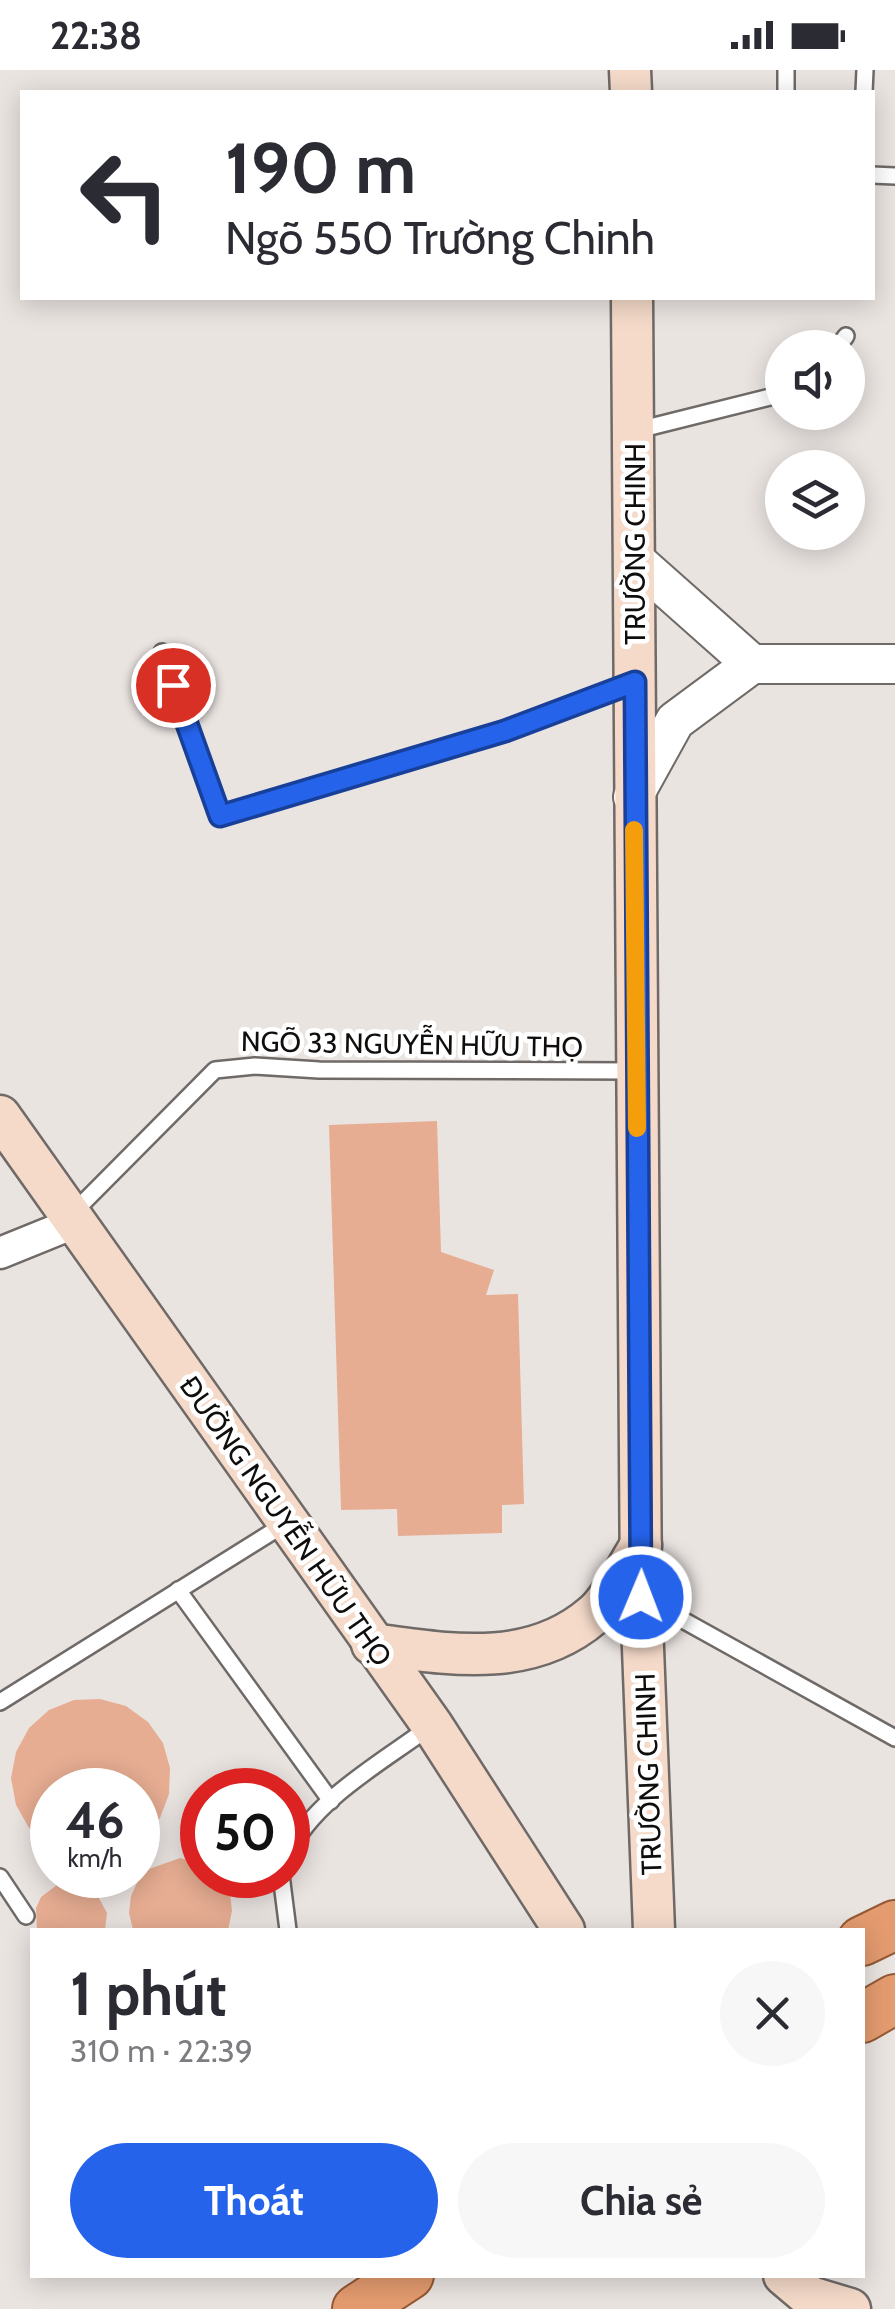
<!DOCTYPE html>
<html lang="vi">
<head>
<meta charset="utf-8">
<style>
  :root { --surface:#fff; --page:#f7f7f7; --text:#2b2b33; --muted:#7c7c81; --accent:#2563eb }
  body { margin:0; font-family:Cabin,sans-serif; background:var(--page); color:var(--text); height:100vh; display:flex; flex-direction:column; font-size:38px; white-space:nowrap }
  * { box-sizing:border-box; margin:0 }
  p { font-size:32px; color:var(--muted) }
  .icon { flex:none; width:55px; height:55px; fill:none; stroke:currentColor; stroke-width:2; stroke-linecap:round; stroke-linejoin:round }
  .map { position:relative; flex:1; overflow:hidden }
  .side { position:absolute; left:30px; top:1858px; width:835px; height:350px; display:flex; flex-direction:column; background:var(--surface); border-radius:0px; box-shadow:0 5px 25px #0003 }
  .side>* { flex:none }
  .hud { position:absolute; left:20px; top:20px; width:855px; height:210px; border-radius:0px; box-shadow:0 5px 25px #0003; background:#fff; color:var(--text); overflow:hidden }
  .controls { position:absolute; left:765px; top:260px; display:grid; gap:20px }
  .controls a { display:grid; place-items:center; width:100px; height:100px; border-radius:50%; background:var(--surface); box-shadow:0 5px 25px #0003; font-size:50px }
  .speed { position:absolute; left:30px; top:1698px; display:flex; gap:20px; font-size:50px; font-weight:700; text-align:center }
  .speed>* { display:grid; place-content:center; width:130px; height:130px; border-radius:50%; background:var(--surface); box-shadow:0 5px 25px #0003; line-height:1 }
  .speed small { font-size:25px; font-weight:400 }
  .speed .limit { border:15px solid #d22; background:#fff; color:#111 }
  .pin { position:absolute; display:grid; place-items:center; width:85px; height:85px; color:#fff; margin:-42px; border:5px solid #fff; border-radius:50%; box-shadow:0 2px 10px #0007 }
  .me { position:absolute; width:110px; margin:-55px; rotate:1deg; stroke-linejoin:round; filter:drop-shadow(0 0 8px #0008) }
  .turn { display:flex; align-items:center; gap:35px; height:210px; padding:0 40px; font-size:45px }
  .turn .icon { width:130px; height:130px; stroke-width:2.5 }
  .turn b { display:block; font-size:70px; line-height:85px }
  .round { display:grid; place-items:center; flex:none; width:105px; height:105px; border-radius:52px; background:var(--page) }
  .overview { display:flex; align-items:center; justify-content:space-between; height:170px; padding:0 40px }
  h1 { font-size:60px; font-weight:800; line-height:75px }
  .action { display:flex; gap:20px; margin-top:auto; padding:20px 40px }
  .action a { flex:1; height:115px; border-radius:60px; background:var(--accent); color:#fff; font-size:40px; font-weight:800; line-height:115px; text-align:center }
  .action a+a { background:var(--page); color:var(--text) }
  .status { display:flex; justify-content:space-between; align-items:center; height:70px; padding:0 50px; background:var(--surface); direction:ltr }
  .status svg { height:28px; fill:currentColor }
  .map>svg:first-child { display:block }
  .building { fill:#e6ad92 }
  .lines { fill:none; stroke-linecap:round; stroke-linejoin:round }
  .service-casing { stroke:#6f6a67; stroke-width:20 }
  .minor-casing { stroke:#6f6a67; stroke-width:35 }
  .tertiary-casing { stroke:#6f6a67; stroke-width:42 }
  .secondary-casing { stroke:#6f6a67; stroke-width:45 }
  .trunk-casing { stroke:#955935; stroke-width:52 }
  .service { stroke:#fff; stroke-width:15 }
  .minor { stroke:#fff; stroke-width:30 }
  .tertiary { stroke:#fff; stroke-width:38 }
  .secondary { stroke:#f5dac9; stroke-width:40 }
  .trunk { stroke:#e49b6f; stroke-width:48 }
  .route-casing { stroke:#184099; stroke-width:25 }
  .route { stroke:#2563eb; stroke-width:18 }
  .slow { stroke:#f59e0b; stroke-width:18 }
  .labels { text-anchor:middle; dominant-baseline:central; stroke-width:9; stroke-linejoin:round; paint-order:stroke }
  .street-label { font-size:28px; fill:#100e0d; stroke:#fff }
</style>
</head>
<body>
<div class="status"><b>22:38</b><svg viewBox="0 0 49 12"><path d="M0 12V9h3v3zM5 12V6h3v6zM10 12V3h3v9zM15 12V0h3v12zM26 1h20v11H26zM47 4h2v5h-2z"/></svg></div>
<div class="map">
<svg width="895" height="2239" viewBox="0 0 895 2239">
  <rect width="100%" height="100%" fill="#eae4e1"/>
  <g class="building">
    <polygon points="437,1051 441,1182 494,1200 486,1225 518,1224 524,1434 502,1435 502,1463 398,1466 397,1439 341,1440 329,1055"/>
    <polygon points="100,1629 126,1636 148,1652 163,1673 170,1698 169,1724 160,1748 138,1772 138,1720 52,1720 52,1777 29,1758 16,1735 11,1708 16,1682 29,1658 49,1640 74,1630"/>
    <polygon points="180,1788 202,1794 202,1805 218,1805 222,1810 230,1824 232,1841 228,1860 133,1860 129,1843 131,1826 138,1811 149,1799"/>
    <polygon points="61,1812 85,1814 95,1821 107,1843 105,1860 37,1860 36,1838 41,1827"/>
  </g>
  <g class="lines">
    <defs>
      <g id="service">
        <polyline points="786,22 786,0"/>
        <polyline points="864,22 865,0"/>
        <polyline points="872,105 895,106"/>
        <polyline points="837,278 846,266"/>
        <polyline points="634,361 782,324"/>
        <polyline points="162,582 220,746 505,661 632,613"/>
        <polyline points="72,1144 215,1000 255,996 319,1000 634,1001"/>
        <polyline points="178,1520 331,1731"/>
        <polyline points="645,1529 895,1668"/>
        <polyline points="0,1632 288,1452"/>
        <path d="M288 1784C315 1728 383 1692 432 1655"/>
        <polyline points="281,1805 288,1860"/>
        <polyline points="0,1807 26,1846"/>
      </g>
      <polyline id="minor" points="0,1183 74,1153"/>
      <g id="tertiary">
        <polyline points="636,491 752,594 895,594"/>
        <polyline points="633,727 675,651 752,594"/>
      </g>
      <g id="secondary">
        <polyline points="630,0 631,22"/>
        <polyline points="632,228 641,1527 654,1860"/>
        <polyline points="0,1046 432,1655 564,1860"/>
        <path d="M372 1574C447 1584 529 1600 593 1545 611 1531 628 1495 641 1475"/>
        <polyline points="784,2205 810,2227 850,2239"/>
      </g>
      <g id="trunk">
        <polyline points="862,1871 895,1855"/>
        <polyline points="862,1948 895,1929"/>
        <polyline points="357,2239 409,2205"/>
      </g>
    </defs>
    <use href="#service" class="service-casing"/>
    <use href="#minor" class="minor-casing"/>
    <use href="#tertiary" class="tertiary-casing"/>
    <use href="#secondary" class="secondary-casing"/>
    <use href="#trunk" class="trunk-casing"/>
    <use href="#service" class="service"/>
    <use href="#minor" class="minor"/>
    <use href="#tertiary" class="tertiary"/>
    <use href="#secondary" class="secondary"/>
    <use href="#trunk" class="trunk"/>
  </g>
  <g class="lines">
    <defs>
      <polyline id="route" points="173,615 220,746 505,661 635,612 641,1527"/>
    </defs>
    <use href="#route" class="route-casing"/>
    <use href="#route" class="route"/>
    <polyline class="slow" points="634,760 637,1058"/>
  </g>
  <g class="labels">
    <g class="street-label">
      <text transform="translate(635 474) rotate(-90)">TRƯỜNG CHINH</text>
      <text transform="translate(412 974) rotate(1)">NGÕ 33 NGUYỄN HỮU THỌ</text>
      <text transform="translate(286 1451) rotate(55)">ĐƯỜNG NGUYỄN HỮU THỌ</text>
      <text transform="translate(648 1704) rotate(-92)">TRƯỜNG CHINH</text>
    </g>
  </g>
</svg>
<div class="controls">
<a><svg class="icon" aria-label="sound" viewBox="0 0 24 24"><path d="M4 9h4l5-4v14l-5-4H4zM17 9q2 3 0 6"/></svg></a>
<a><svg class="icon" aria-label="layers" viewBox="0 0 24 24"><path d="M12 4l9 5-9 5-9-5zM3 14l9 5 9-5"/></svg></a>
</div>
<div class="speed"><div>46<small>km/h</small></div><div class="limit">50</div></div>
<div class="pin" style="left:173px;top:615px;background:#d93025"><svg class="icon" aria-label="arrive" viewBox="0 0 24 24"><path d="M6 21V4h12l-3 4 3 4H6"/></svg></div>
<svg class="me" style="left:641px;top:1527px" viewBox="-20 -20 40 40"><circle r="17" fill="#2563eb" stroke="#fff" stroke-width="3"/><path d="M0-11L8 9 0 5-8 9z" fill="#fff"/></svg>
<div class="hud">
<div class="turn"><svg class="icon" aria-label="left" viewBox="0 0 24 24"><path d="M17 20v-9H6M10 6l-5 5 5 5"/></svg><div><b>190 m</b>Ngõ 550 Trường Chinh</div></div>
</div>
<section class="side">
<div class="overview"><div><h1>1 phút</h1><p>310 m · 22:39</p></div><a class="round"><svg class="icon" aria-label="close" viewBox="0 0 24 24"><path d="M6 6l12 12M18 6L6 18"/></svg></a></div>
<div class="action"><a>Thoát</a><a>Chia sẻ</a></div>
</section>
</div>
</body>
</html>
